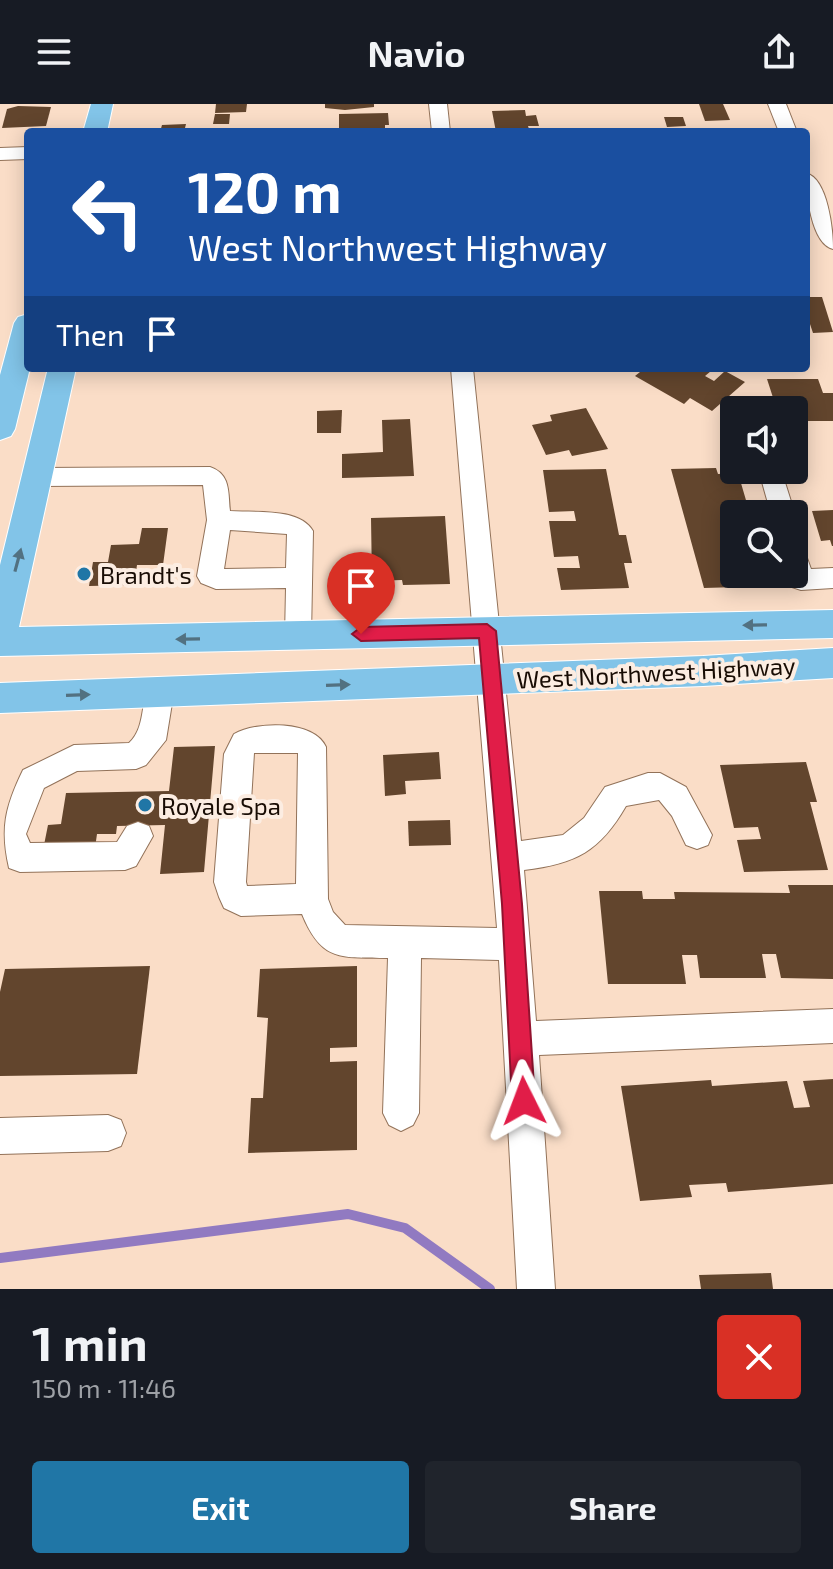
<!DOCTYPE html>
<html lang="en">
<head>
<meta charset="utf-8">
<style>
  :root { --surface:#171b24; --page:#20242c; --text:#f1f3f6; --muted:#9ea1a6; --accent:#2076a6 }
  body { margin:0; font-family:"Exo 2",sans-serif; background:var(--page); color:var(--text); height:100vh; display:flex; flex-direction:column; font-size:30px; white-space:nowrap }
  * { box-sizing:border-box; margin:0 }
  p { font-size:26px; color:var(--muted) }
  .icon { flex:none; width:44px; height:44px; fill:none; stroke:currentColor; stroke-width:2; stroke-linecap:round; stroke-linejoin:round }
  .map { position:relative; height:1185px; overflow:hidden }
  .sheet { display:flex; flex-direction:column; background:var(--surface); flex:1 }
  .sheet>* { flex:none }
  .guide { position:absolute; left:24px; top:24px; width:786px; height:244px; border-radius:8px; box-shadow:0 4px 20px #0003; background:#1a4fa0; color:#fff; overflow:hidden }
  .fabs { position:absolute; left:720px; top:292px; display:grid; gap:16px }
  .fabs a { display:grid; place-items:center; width:88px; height:88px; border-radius:8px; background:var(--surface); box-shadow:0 4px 20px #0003; font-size:40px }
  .pin { position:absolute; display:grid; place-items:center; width:68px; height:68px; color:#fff; margin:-82px -34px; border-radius:50% 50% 50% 0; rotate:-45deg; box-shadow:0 0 8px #0007 }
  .pin .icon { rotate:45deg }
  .me { position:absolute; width:88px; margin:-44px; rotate:357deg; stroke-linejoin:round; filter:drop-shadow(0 0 6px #0008) }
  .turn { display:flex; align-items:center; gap:28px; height:168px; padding:0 32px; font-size:36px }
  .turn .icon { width:104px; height:104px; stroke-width:2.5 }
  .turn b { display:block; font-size:56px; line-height:68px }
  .then { display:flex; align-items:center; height:76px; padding:0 32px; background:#0003; gap:16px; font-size:30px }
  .round { display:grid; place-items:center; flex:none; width:84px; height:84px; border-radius:8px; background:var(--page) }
  .overview { display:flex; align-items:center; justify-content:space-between; height:136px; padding:0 32px }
  h1 { font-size:48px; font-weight:700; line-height:60px }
  .action { display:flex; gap:16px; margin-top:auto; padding:16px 32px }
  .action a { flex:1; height:92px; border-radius:8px; background:var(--accent); color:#fff; font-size:32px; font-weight:700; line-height:92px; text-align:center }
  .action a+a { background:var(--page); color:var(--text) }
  header { display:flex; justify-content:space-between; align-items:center; height:104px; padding:0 32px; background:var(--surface); font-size:36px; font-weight:700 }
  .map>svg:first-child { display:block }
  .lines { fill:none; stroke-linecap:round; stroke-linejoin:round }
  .stream { stroke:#917ac1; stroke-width:10 }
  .building { fill:#62452d }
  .minor-casing { stroke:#927259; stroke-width:2 }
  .major-casing { stroke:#fff; stroke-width:2 }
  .minor { fill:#fff; fill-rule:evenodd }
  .major { fill:#82c4e8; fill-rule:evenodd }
  .oneway { fill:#527181 }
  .route { fill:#e11d48; stroke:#92132f; stroke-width:2 }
  .poi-dot { fill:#2076a6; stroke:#fcede2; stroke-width:3 }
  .labels { text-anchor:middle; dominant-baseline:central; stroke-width:8; stroke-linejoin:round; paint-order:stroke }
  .poi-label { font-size:24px; fill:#180c04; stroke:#fcede2; text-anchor:start }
  .street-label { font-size:24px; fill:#180c04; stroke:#fcede2 }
</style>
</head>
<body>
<header><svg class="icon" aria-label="menu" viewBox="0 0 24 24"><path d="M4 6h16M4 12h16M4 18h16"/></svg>Navio<svg class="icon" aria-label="share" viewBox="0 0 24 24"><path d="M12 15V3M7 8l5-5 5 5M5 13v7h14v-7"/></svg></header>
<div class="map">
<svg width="833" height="1185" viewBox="0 0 833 1185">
  <rect width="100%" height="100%" fill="#faddc7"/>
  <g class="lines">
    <polyline class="stream" points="0,1154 348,1110 405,1124 490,1185"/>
  </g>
  <g class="building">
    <polygon points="216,0 247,0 246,8 215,9"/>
    <polygon points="325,0 374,0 374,3 345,6 325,4"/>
    <polygon points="699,0 723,0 730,16 705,17"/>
    <polygon points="18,2 51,3 46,22 2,24 7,5"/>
    <polygon points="525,6 526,12 536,11 539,22 528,22 530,28 496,28 492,7"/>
    <polygon points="388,9 389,21 385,21 385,28 339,28 339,10"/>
    <polygon points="215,10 230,10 229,20 213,20"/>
    <polygon points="664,13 683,13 686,22 667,23"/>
    <polygon points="186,20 184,28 160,28 162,21"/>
    <polygon points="806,193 822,193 833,228 813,229 809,217 806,217"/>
    <polygon points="645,264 706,264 711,267 705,272 714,277 725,267 745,278 712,307 690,294 684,300 635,272"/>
    <polygon points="767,275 818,275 823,289 833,289 833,317 794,317 794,306 777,306"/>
    <polygon points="586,304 608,345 572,352 569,346 546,351 532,321 552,317 550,311"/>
    <polygon points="342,306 341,329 317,329 317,307"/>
    <polygon points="410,315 414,372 342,374 342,350 383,348 382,316"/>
    <polygon points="716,364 718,370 738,369 748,403 726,404 729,415 734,415 734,470 767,470 770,482 704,484 671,365"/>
    <polygon points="606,365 619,431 626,431 632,459 624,459 629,484 561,486 557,464 580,464 578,452 554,453 549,417 576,417 574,407 549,408 543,366"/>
    <polygon points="833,406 833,442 832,442 830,436 821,437 812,407"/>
    <polygon points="445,412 450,480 403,481 402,476 372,477 371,414"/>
    <polygon points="142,424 168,424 163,461 137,461 134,481 89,482 93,458 108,458 111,441 139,440"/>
    <polygon points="215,642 204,768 160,770 165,721 117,722 116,730 97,730 95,744 43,746 48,721 61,720 66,689 169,687 174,643"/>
    <polygon points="439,648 441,675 405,677 406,690 385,692 383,651"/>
    <polygon points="806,658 817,698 810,698 828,766 744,768 737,736 761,735 758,723 734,724 720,661"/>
    <polygon points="450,716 451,741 409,742 408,717"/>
    <polygon points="788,781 833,781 833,875 781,874 776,850 762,850 766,874 700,874 697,851 682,851 686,880 608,880 599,787 642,787 643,795 675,795 674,788 790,789"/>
    <polygon points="150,862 137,970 0,972 0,888 5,865"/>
    <polygon points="357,862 357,943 330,944 330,958 357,957 357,1046 248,1049 251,994 263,994 268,914 257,913 260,865"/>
    <polygon points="833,975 833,1080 728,1088 726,1079 689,1081 692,1093 640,1097 621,982 711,976 712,982 787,977 794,1004 810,1003 803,977"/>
    <polygon points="771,1169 773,1185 701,1185 699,1171"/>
  </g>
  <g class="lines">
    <defs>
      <g id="minor">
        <polygon points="429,0 447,0 450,28 432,28"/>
        <polygon points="768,0 786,0 797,28 779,28"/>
        <polygon points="28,43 28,55 0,56 0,44"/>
        <path d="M806 69C828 75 833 126 833 145 811 140 806 88 806 69Z"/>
        <path d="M451 264H473L521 737 563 731 584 714 605 683 648 669H660L686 683 712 731 708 741 697 745 686 741 672 712 659 696 626 702C600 747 576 760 524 766L536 917 833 905V939L539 951 555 1185H517L499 856 421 854 419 1009 413 1021 401 1027 389 1021 383 1009 388 854C342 853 322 859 302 810L241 812 224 804 219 793 214 778 224 650 234 630C257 617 314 616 326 643L328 795 333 808 345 821 497 824ZM254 649H298L296 780 247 782 246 778Z"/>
        <path d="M210 363C231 370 228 389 230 407 255 409 299 403 313 427L311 532 308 540 298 543 288 540 285 532 286 484 216 485 201 479 197 472 207 416 203 381 39 382 30 379 27 373 30 367 39 364ZM230 426 287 430 286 464 224 465Z"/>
        <polygon points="774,369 783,372 795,410 794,413 794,410 771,410 762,378 765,372"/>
        <polygon points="794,440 803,443 811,465 833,464 833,484 801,486 792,483 786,470 794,470"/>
        <path d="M160 575 170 579 174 587 166 636 146 661 136 665 77 667 44 684 26 730 30 739 117 738 127 722 138 718 149 722 153 732 136 762 125 766 20 768 9 764C0 725 5 703 23 666L74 641 129 639C146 623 140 599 150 579Z"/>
        <polygon points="108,1011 121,1016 126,1029 121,1042 108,1047 0,1050 0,1014"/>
      </g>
      <g id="major">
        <polygon points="91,0 113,0 107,28 83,28"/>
        <polygon points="28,210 30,264 15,325 11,332 0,336 0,271 14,219 18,213"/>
        <polygon points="48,264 76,264 19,523 833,506 833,534 0,552 0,461"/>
        <polygon points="833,544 833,574 703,582 0,609 0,579 703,552"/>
      </g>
    </defs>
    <use href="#minor" class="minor-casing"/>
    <use href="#major" class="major-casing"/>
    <use href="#minor" class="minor"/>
    <use href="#major" class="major"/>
  </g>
  <defs><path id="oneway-solid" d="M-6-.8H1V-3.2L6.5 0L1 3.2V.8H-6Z" transform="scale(2)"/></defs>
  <g class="oneway">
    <use href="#oneway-solid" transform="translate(18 456) rotate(-75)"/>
    <use href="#oneway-solid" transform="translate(755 521) rotate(179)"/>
    <use href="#oneway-solid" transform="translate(188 535) rotate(179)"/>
    <use href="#oneway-solid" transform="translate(338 581) rotate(-2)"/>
    <use href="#oneway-solid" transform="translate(78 591) rotate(-2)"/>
  </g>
  <polygon class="route" points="487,520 496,527 522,800 535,997 532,1005 524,1009 516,1005 512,997 502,800 479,534 361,537 352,530 361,523"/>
  <g class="poi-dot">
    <circle cx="84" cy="470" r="8"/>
    <circle cx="145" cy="701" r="8"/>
  </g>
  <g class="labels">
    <g class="poi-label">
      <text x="100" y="470">Brandt's</text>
      <text x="161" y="701">Royale Spa</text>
    </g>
    <g class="street-label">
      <text transform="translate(656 568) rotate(-3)">West Northwest Highway</text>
    </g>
  </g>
</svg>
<div class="fabs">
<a><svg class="icon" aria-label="sound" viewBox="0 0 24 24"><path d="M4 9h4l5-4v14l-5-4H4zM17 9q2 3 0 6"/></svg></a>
<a><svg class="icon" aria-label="search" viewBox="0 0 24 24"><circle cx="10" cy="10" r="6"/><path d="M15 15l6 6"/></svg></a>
</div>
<div class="pin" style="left:361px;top:530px;background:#d93025"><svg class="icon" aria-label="arrive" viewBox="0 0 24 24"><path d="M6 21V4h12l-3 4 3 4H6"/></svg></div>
<svg class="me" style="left:524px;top:997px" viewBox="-20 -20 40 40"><path d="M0-17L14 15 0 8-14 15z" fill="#e11d48" stroke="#fff" stroke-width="4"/></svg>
<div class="guide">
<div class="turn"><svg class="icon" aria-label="left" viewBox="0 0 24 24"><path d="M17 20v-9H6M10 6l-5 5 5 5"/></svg><div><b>120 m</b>West Northwest Highway</div></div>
<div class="then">Then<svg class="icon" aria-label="arrive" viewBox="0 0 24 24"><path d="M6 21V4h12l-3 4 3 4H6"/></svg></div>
</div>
</div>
<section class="sheet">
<div class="overview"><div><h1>1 min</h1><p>150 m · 11:46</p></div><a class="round" style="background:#d93025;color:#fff"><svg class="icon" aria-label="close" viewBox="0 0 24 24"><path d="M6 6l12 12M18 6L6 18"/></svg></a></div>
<div class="action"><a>Exit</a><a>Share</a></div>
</section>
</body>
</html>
